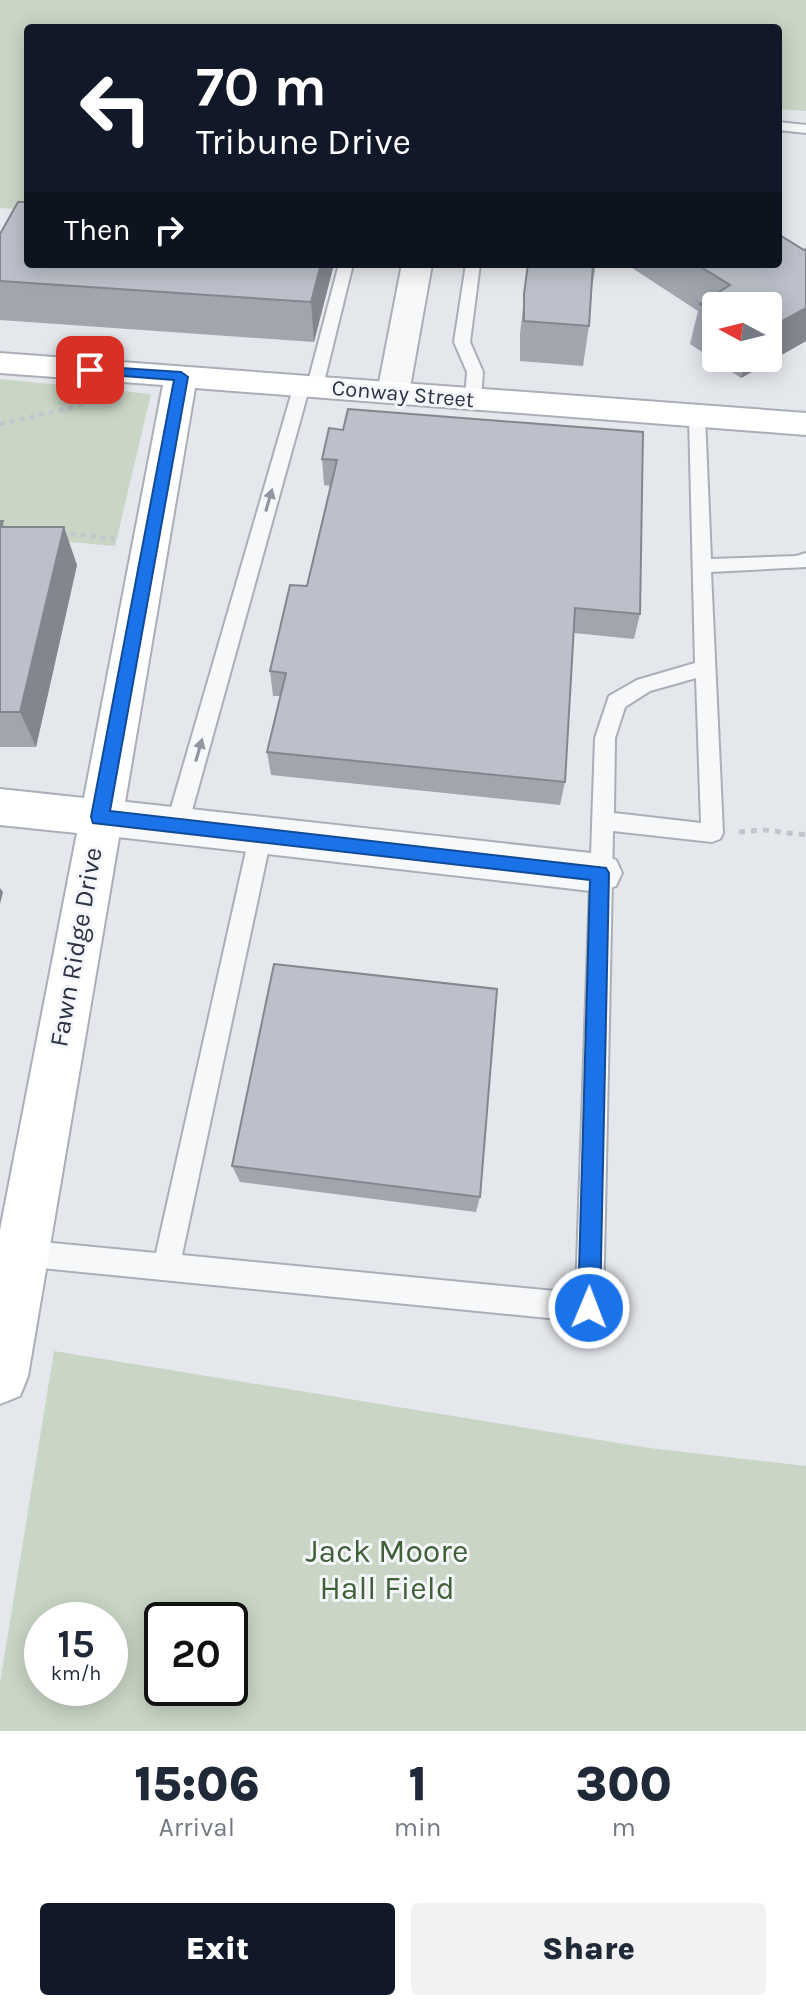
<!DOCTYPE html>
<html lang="en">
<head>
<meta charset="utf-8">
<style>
  :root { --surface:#fff; --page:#f2f2f3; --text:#1f2937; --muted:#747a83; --accent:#111827 }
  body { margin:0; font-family:Karla,sans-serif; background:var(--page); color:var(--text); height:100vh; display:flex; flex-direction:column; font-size:30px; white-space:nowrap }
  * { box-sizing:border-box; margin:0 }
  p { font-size:26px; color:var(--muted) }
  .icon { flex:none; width:44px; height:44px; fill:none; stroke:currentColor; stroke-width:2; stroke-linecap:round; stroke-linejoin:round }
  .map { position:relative; height:1731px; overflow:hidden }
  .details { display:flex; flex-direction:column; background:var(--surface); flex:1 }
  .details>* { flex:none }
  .top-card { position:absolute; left:24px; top:24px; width:758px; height:244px; border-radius:8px; box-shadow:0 4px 20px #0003; background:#111827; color:#fff; overflow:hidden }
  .needle { width:52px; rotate:277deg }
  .buttons { position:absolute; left:702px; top:292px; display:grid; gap:16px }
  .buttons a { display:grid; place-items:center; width:80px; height:80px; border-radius:8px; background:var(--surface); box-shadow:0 4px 20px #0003; font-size:40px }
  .speed { position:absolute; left:24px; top:1602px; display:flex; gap:16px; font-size:40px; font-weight:700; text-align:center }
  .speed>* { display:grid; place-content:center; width:104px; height:104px; border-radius:50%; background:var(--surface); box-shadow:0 4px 20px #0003; line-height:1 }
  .speed small { font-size:20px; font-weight:400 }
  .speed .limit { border:4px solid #111; border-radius:12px; background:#fff; color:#111 }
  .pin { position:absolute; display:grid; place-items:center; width:68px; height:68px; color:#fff; margin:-34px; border-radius:16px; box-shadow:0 4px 12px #0006 }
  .me { position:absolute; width:88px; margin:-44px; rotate:1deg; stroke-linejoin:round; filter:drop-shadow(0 0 6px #0008) }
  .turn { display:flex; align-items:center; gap:28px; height:168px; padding:0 40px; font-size:36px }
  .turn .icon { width:104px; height:104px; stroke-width:2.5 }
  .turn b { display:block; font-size:56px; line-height:68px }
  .then { display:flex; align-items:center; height:76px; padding:0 40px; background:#0003; gap:16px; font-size:30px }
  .eta { display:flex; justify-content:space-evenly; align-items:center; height:136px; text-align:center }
  .eta b { font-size:48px; font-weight:800; line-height:56px }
  .cta { display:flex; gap:16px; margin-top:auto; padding:16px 40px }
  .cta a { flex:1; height:92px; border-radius:8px; background:var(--accent); color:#fff; font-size:32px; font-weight:800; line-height:92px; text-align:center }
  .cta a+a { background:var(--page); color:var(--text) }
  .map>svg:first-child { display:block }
  .green { fill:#c9d6c5; fill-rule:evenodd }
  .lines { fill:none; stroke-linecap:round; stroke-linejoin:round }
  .lane-casing { stroke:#a9aeb7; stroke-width:4 }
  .street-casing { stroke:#a9aeb7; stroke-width:4 }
  .secondary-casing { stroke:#a9aeb7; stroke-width:4 }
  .path-far1 { stroke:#c2c5cb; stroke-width:4; stroke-dasharray:5 5; stroke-linecap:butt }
  .path { stroke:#c2c5cb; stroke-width:5; stroke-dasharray:6 6; stroke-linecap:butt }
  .lane { fill:#f7f8fa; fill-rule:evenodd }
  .street { fill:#f7f8fa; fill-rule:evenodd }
  .secondary { fill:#fff; fill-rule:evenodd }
  .wall { fill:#a1a5ae; fill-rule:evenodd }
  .shaded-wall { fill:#83868d }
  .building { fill:#bbc0ca; stroke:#83868d; stroke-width:2 }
  .oneway { fill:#9196a0 }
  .route { fill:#1a73e8; stroke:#114b97; stroke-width:2 }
  .labels { text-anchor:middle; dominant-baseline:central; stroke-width:6; stroke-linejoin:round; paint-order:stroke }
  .far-street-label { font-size:22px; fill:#2b3445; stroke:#f4f6f9 }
  .street-label { font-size:26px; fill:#2b3445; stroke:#f4f6f9 }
  .near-park-label { font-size:32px; fill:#3f6138; stroke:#f4f6f9 }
</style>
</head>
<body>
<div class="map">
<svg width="806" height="1731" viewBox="0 0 806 1731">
  <rect width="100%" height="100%" fill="#e4e7ec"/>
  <g class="green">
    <polygon points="0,0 806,0 806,111 778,109 778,28 28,28 28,210 0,208"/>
    <polygon points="0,379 151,394 115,546 0,536"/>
    <path d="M54 1351 649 1448 806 1466V1731H0V1683ZM42 1620H110V1688H42ZM162 1620H230V1688H162Z"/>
  </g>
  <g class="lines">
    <defs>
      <g id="lane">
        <polygon points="778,122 806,125 806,133 778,130"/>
        <polygon points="339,264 353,264 323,386 315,391 309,389 188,825 185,831 177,834 169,831 166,825 294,385 302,380 308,382"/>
        <polygon points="466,264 480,264 470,342 483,372 481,399 473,404 465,399 467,372 454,342"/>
        <path d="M697 411 705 416 711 559 796 556 806 553V567L711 572 723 833 720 839 712 842 613 831 603 1308 599 1318 589 1322 21 1266 12 1262 8 1253 12 1244 21 1240 156 1253 250 833 253 827 261 824 269 827 272 833 182 1255 576 1293 595 738 609 696 637 680 695 663 689 416ZM696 678 701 823 614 813 615 738 625 707 650 691Z"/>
      </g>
      <g id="street">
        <polygon points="402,264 432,264 409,393 405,400 393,403 381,400 377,393"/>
        <polygon points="100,799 600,854 616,860 622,873 616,886 600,892 100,835 85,830 79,817 85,804"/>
      </g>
      <polygon id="secondary" points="0,353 806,413 806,435 195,388 28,1376 20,1396 0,1404 0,1230 77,833 0,825 0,789 84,798 163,385 0,373"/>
    </defs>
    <use href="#lane" class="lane-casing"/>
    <use href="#street" class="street-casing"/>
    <use href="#secondary" class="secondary-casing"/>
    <g class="path-far1">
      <polyline points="0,424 75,407 92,400"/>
      <polyline points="61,532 114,539"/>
    </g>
    <polyline class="path" points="739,832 764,830 806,835"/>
    <use href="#lane" class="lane"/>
    <use href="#street" class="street"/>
    <use href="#secondary" class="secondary"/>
  </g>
  <g class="wall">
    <path d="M806 249V341L741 378 690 344 698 311 626 264H778ZM716 306H768V358H716Z"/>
    <polygon points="28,264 334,264 314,342 0,320 0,281"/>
    <polygon points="528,264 596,264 592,287 589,326 583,366 520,361 520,334"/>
    <polygon points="329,428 640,614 634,639 574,633 565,782 560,805 271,775 267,752 280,696 273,696 270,671 307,586 330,486 324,485 322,459"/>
    <polygon points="0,521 5,527 77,565 36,747 0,747"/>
    <polygon points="232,1166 480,1197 476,1212 240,1182"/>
  </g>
  <g class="shaded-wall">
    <polygon points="321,264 334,264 314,342 311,302"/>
    <polygon points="806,308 806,341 741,378 747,358 768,358 768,329"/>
    <polygon points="64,527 77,565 36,747 20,712"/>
    <polygon points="0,888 3,892 0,904"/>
  </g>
  <g class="building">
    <polygon points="18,202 28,202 28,264 321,264 311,302 0,281 0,234"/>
    <polygon points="778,234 804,250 806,249 806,308 768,329 768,306 716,306 716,314 700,304 730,285 696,264 778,264"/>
    <polygon points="528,264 593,264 589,326 524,321 524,294"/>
    <polygon points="348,409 643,432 640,614 575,608 565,782 267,752 286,673 270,671 290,585 307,586 337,460 322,459 329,428 343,430"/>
    <polygon points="0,521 3,521 1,527 64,527 20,712 0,712"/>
    <polygon points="274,964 497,989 480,1197 232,1166"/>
  </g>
  <defs><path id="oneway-solid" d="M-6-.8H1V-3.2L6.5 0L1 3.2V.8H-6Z" transform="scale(2)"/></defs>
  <g class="oneway">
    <use href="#oneway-solid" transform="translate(269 500) rotate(-74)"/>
    <use href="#oneway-solid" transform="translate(199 750) rotate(-74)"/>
  </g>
  <polygon class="route" points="90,366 181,372 188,377 110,811 606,868 609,873 600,1308 597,1316 589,1319 581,1316 578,1308 590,880 93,823 91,817 174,380 85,373 83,370"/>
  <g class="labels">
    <g class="far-street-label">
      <text transform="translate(403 394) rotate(5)">Conway Street</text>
    </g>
    <g class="street-label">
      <text transform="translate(76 947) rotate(-80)">Fawn Ridge Drive</text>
    </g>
    <g class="near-park-label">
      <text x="387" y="1551">Jack Moore<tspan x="387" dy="37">Hall Field</tspan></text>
    </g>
  </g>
</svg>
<div class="buttons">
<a><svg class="needle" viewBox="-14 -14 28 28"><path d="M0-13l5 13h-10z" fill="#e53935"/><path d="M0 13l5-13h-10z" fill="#747a83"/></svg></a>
</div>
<div class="speed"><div>15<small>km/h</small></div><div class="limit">20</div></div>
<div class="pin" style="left:90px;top:370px;background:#d93025"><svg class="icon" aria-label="arrive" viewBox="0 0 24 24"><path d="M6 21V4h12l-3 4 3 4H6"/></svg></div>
<svg class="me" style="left:589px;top:1308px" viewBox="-20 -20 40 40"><circle r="17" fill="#1a73e8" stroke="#fff" stroke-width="3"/><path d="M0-11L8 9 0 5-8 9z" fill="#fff"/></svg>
<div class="top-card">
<div class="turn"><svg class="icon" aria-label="left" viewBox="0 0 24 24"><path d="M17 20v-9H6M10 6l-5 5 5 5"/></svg><div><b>70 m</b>Tribune Drive</div></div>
<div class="then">Then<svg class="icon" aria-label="right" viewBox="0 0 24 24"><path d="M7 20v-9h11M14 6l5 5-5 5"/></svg></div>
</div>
</div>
<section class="details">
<div class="eta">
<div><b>15:06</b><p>Arrival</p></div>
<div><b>1</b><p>min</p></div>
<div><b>300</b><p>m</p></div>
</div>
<div class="cta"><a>Exit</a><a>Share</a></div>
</section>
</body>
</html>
